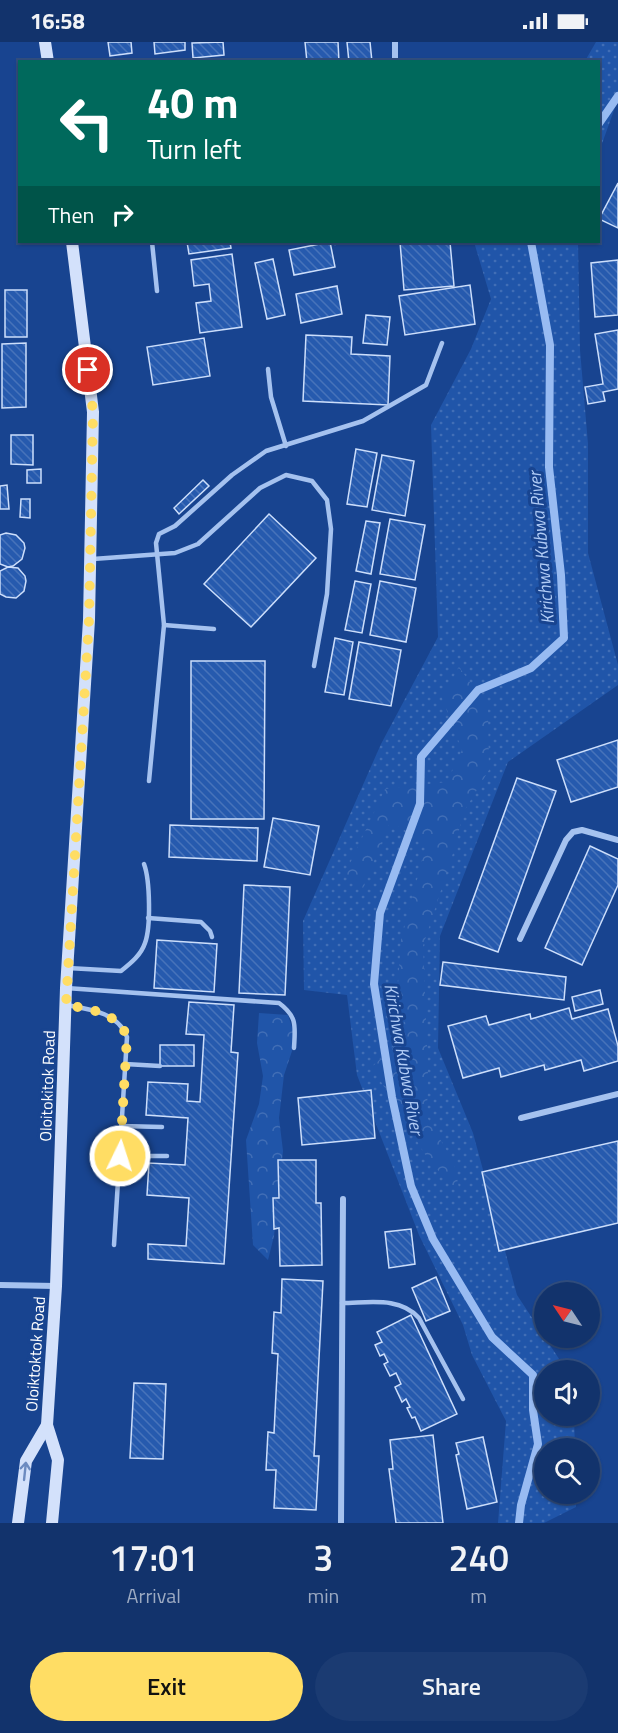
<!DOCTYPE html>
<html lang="en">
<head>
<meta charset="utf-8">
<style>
  :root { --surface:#12336c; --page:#1b3b72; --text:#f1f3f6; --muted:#9caac2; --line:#314e7f; --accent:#ffdd64 }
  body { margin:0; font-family:"Titillium Web",sans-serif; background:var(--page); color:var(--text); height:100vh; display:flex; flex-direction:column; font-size:22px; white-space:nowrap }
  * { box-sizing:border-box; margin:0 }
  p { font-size:20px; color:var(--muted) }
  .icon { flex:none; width:33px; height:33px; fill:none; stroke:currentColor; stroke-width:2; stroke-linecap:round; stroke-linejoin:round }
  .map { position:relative; height:1481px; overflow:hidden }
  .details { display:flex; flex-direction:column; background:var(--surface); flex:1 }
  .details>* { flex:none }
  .banner { position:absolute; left:18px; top:18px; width:582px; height:183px; border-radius:0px; box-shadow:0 2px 4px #0004,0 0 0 2px var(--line); background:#00695c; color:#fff; overflow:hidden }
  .needle { width:39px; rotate:305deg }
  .buttons { position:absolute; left:534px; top:1240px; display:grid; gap:12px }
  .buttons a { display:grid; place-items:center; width:66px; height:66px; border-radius:50%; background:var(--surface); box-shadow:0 2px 4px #0004,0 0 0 2px var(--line); font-size:30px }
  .pin { position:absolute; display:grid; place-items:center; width:51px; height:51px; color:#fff; margin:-26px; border:3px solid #fff; border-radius:50%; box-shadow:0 2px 6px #0007 }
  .me { position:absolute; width:66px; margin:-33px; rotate:4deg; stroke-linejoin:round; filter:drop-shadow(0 0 4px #0008) }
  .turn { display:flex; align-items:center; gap:21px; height:126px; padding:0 30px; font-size:27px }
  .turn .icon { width:78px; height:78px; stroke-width:2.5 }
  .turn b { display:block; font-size:42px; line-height:51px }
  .then { display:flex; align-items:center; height:57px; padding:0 30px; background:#0003; gap:12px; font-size:22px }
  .eta { display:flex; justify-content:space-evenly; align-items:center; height:102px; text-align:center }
  .eta b { font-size:36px; font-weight:600; line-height:42px }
  .button { display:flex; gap:12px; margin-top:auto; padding:12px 30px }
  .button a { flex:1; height:69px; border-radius:36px; background:var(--accent); color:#111; font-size:24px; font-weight:600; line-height:69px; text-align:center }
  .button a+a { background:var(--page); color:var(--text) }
  .status { display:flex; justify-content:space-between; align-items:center; height:42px; padding:0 30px; background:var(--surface); direction:ltr }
  .status svg { height:16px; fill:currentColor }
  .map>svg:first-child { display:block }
  .grass { fill:url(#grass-dots) }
  .forest { fill:url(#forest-crowns) }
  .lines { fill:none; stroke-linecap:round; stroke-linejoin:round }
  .stream { stroke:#98bbf2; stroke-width:8 }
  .building { fill:url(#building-back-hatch); stroke:#ccdefb; stroke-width:1.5 }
  .service { stroke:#a5c2ef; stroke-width:4.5 }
  .minor { stroke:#a5c2ef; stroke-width:6 }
  .secondary { stroke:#d3e1fb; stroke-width:12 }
  .oneway { stroke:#6c8bc0 }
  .route { stroke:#ffdd64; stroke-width:10; stroke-dasharray:0 18 }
  .labels { text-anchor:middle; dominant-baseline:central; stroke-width:6; stroke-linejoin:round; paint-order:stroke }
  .street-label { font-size:16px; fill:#fff; stroke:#184490 }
  .water-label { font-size:18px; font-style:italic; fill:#b1ccf6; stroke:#184490 }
</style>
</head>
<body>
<div class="status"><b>16:58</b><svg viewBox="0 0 49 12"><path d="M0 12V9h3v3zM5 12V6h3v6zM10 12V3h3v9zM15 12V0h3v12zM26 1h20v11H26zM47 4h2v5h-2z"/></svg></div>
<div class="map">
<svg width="618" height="1481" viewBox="0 0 618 1481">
  <defs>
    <pattern id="grass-dots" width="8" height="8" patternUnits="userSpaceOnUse" patternTransform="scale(1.5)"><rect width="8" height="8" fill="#2055a9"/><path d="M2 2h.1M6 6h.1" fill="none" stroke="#416eb6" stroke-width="1.8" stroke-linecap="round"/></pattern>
    <pattern id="forest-crowns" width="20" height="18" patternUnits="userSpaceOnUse" patternTransform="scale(1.5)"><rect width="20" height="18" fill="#2055a9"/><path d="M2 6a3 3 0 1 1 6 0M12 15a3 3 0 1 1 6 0" fill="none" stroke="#416eb6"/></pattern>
    <pattern id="building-back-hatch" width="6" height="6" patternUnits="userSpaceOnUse" patternTransform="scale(1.5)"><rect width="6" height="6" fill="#265aae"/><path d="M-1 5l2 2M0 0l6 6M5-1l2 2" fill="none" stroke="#4773ba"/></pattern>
  </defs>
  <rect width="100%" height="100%" fill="#184490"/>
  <g class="grass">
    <polygon points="596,0 618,0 618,57 599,110 598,20 585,19"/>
    <polygon points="474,200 578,200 580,308 588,402 588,511 618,623 618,643 508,720 440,894 438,1006 473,1091 517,1253 567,1329 544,1329 544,1374 574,1374 575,1407 544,1407 544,1452 576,1452 576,1465 544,1481 498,1481 506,1379 472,1313 463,1283 419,1193 357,1033 347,953 304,948 303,879 381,702 438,595 431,383 471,307 491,257"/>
  </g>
  <g class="forest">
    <polygon points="459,625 488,666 489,728 463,771 455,805 423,904 428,1027 427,1075 454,1121 460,1151 429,1119 372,1025 407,991 398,942 401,898 427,800 390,780 363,846 345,832 385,747 447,740 462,708 442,656"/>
    <polygon points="259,971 288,973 296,997 284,1033 279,1076 283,1109 274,1194 268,1218 253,1203 246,1098 259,1062 263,1034 257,1001"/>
  </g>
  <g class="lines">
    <g class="stream">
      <polyline points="598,83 618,54"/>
      <polyline points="519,1481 521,1463 538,1402 533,1368 533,1333 492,1295 433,1197 411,1144 392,1055 374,942 380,871 420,762 421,715 478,648 531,626 564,596 561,533 549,425 550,303 531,200"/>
    </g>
  </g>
  <g class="building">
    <polygon points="108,0 131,0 132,11 110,14"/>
    <polygon points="154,0 185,0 185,8 155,12"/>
    <polygon points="223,0 224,13 193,16 192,1"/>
    <polygon points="305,0 338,0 339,20 307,20"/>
    <polygon points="347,0 370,0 372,20 349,20"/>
    <polygon points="181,17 181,20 153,20 153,19"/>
    <polygon points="618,141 618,186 599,177"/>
    <polygon points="187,200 230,200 231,206 189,212"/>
    <polygon points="330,200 335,225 294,233 289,208"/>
    <polygon points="400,200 450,200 454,244 404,248"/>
    <polygon points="232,212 242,285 200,291 196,261 211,259 209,242 194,244 191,218"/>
    <polygon points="273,217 285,273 267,277 255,221"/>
    <polygon points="618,218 618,273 595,275 591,221"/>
    <polygon points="470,243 475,282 405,293 399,254"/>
    <polygon points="337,244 342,272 301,281 296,252"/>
    <rect x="5" y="248" width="22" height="47"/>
    <polygon points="366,273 390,275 387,303 363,301"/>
    <polygon points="618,288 618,347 603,350 605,359 588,362 585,345 603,342 595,292"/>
    <polygon points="306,293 352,295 351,312 390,314 388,363 303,359"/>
    <polygon points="204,296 210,334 153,343 147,305"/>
    <polygon points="26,301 26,365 2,366 2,302"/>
    <polygon points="11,393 33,393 33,423 11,422"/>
    <polygon points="356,407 377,411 367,465 347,462"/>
    <polygon points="382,413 414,419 405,474 372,468"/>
    <polygon points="41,427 41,441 27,441 27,428"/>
    <polygon points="203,438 209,444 179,472 174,466"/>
    <polygon points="7,443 9,467 0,467 0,444"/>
    <polygon points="21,457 30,457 30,476 20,475"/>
    <polygon points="269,472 316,516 251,585 204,542"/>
    <polygon points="390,477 425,483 415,538 380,532"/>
    <polygon points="366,479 380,481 371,532 356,529"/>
    <polygon points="6,491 16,493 24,501 25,506 22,517 13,524 8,525 0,522 0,493"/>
    <polygon points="8,525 18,526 25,534 26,539 24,549 16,556 6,555 0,552 0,529"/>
    <polygon points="355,539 371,542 362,591 345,588"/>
    <polygon points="380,539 416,546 406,600 370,593"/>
    <polygon points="335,596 353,600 344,653 325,650"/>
    <polygon points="359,600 401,608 391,664 349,657"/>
    <polygon points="191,619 265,619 264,777 191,777"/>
    <polygon points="618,698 618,745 571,760 557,718"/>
    <polygon points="517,736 556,749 498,910 459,896"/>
    <polygon points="273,776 319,784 310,833 264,825"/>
    <polygon points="170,783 258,786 257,819 169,815"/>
    <polygon points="590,804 618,817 618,843 582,923 545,906"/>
    <polygon points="244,843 290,845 285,953 239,951"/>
    <polygon points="157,898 217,902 214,950 154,946"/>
    <polygon points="443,920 566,935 564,958 440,943"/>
    <polygon points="600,948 603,962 575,969 572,955"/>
    <polygon points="189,960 234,963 231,1010 238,1011 224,1222 148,1217 148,1202 186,1204 189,1156 147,1153 149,1121 185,1123 188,1076 146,1073 148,1040 188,1042 187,1059 200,1060 204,993 186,992"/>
    <polygon points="569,966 572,977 608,967 618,1004 618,1019 584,1029 581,1018 545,1028 544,1023 501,1035 499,1026 463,1036 448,984 486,974 489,983 530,972 531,977"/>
    <rect x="160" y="1003" width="34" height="21"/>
    <polygon points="371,1048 375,1096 302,1103 298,1056"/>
    <polygon points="618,1099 618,1181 499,1209 482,1130"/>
    <polygon points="278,1118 316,1118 316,1161 321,1161 322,1223 280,1224 279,1186 274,1187 273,1156 279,1156"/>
    <polygon points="411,1187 415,1222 389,1226 385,1190"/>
    <polygon points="436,1235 450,1269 426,1279 412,1246"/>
    <polygon points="282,1237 323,1239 314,1414 319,1414 316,1468 274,1466 276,1428 266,1428 268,1390 274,1391 278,1312 272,1311 274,1270 281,1271"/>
    <polygon points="411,1273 457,1372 421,1389 415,1375 412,1376 407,1366 410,1365 406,1357 402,1360 395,1345 401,1342 396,1331 390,1334 384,1322 388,1320 384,1312 380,1314 375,1303 382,1300 377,1290"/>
    <polygon points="134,1341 166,1342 163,1417 130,1416"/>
    <polygon points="433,1393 443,1481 396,1481 389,1427 393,1427 390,1398"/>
    <polygon points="483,1395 497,1460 467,1467 456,1413 459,1412 456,1401"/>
  </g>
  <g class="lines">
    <g class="service">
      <polyline points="152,200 157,249"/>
      <polyline points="335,200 335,201"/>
      <polyline points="268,327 271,355 286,404"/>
      <polyline points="93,517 175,511 198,502 260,446 286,433 312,439 327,458 331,487 327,552 314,624"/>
      <polyline points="164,583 214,587"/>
      <polyline points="149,739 164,583 156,501 159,492 175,484 232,433 266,409 363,379 426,343 442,301"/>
      <polyline points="148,876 201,880 210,889 212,895"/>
      <path d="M68 926 121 929C131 921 141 913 145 901 151 885 150 838 144 822"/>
      <path d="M66 946 279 961C298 975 295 985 294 1006"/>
      <path d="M66 963C88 967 118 970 127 995L114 1203"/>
      <polyline points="125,1022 160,1024"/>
      <polyline points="121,1084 162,1085"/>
      <polyline points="120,1114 167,1114"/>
      <path d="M342 1261C368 1261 400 1254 419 1276L463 1357"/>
    </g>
    <g class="minor">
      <polyline points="395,0 395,20"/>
      <polyline points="520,897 566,798 573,790 582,788 618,798"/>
      <polyline points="521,1076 618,1052"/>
      <polyline points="0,1243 56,1244"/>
      <polyline points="341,1481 343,1157"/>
    </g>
    <g class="secondary">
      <polyline points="45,0 48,20"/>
      <polyline points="18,1481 26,1419 47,1383"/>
      <polyline points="52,1481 58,1418 47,1383 56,1244 66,946 89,578 93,370 72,200"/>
    </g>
  </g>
  <defs><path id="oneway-shaft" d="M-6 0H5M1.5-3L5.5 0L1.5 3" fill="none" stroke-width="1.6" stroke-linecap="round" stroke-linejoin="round" transform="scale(1.5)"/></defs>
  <use class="oneway" href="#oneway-shaft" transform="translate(25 1429) rotate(-84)"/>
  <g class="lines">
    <path class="route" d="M88 328 93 370 89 578 66 963C88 967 118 970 127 995L120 1114"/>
  </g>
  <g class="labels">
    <g class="street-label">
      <text transform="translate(47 1044) rotate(-88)">Oloitokitok Road</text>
      <text transform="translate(35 1312) rotate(-86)">Oloiktoktok Road</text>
    </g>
    <g class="water-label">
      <text transform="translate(541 506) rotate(-95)">Kirichwa Kubwa River</text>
      <text transform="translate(404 1017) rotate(80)">Kirichwa Kubwa River</text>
    </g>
  </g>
</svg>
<div class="buttons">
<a><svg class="needle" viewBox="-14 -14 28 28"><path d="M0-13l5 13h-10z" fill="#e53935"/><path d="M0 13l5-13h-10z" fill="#9caac2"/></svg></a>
<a><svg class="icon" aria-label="sound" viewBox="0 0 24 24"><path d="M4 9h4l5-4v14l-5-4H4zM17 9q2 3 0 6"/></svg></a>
<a><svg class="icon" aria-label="search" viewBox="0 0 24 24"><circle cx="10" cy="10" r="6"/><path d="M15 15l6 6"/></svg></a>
</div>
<div class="pin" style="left:88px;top:328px;background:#d93025"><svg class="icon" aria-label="arrive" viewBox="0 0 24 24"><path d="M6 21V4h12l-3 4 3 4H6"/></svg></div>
<svg class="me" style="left:120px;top:1114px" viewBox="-20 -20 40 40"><circle r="17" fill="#ffdd64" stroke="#fff" stroke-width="3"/><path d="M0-11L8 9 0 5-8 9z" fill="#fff"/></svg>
<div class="banner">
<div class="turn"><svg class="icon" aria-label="left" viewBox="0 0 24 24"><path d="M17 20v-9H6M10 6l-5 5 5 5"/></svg><div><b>40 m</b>Turn left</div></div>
<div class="then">Then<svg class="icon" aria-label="right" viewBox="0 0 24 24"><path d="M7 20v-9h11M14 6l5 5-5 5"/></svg></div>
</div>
</div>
<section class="details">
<div class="eta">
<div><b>17:01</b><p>Arrival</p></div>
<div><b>3</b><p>min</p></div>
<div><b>240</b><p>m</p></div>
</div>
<div class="button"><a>Exit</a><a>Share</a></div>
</section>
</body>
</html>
